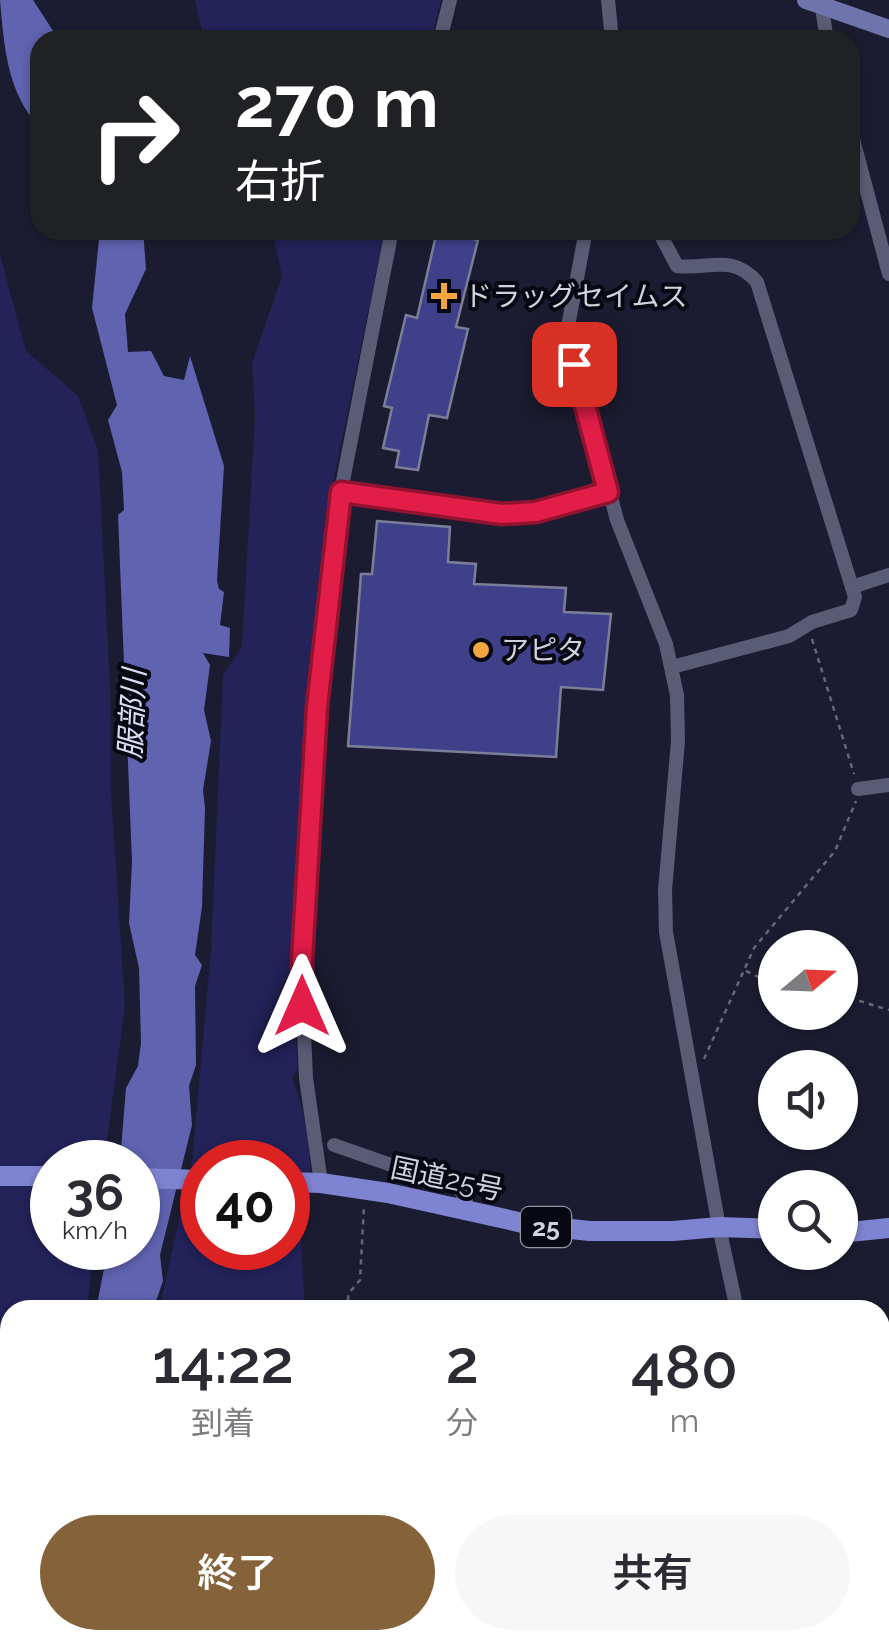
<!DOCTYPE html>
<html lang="ja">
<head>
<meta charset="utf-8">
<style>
  :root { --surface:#fff; --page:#f7f7f7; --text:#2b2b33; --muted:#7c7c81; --accent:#856239 }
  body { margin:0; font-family:Raleway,"Noto Sans JP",sans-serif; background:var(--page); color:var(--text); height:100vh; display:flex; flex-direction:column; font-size:38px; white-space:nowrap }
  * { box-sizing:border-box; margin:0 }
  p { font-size:32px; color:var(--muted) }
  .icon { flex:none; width:55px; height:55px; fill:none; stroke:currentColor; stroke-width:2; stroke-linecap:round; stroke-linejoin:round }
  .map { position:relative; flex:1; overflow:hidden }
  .sheet { position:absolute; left:0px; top:1300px; width:890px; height:350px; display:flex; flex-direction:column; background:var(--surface); border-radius:30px 30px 0 0; box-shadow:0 2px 8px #0004 }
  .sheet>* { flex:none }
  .top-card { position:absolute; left:30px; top:30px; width:830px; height:210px; border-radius:30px; box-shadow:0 2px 8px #0004; background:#202124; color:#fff; overflow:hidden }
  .needle { width:65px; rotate:71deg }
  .fabs { position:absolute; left:758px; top:930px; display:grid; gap:20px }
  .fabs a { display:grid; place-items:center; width:100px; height:100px; border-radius:50%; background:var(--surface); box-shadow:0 2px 8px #0004; font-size:50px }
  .speed { position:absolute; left:30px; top:1140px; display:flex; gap:20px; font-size:50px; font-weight:700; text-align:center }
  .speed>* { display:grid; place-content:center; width:130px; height:130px; border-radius:50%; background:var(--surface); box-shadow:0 2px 8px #0004; line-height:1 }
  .speed small { font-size:25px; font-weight:400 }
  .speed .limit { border:15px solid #d22; background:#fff; color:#111 }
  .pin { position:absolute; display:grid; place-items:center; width:85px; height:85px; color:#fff; margin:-42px; border-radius:20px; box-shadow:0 5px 15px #0006 }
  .me { position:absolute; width:110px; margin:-55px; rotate:0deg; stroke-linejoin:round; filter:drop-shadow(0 0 8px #0008) }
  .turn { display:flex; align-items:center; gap:35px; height:210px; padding:0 40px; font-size:45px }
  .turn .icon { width:130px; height:130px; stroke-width:2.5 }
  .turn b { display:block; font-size:70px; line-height:85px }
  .eta { display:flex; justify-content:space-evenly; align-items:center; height:170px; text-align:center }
  .eta b { font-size:60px; font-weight:600; line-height:70px }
  .action { display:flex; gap:20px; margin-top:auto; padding:20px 40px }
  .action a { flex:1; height:115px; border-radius:60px; background:var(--accent); color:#fff; font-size:40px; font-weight:600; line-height:115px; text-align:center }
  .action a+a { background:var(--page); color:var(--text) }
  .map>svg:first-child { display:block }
  .green { fill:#232259; fill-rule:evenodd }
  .water { fill:#5f63b0 }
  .building { fill:#40408a; stroke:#7b7e98; stroke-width:2.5 }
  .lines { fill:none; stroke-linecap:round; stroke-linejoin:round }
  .path { stroke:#656678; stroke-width:2.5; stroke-dasharray:5 5; stroke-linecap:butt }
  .minor { stroke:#595c74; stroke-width:14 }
  .major { stroke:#7074ac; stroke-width:18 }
  .highway { stroke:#7f84d2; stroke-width:20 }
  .route-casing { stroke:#92132f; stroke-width:25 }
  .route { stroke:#e11d48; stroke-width:18 }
  .poi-dot { fill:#f2a541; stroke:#070811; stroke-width:4 }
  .labels { text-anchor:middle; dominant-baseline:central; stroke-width:8; stroke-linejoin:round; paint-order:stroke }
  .shield { fill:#070811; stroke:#9495a2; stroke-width:2.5 }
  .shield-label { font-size:25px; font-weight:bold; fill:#d0d2e0 }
  .poi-label { font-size:28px; fill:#d0d2e0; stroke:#070811; text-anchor:start }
  .street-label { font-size:28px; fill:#d0d2e0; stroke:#070811 }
  .water-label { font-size:30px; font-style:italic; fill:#dbdef4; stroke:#070811 }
</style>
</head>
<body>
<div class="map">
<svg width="889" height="1650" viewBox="0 0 889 1650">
  <rect width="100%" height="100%" fill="#1b1c31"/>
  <g class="green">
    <polygon points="195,0 441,0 431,40 204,40"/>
    <path d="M272 230H385L331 492 304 753 295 911V1028L298 1067 292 1079C307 1115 311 1157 311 1196L299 1207 305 1310H159L192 1163 211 950 223 676 242 646 255 416 252 363 282 276ZM202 1162H288V1248H202Z"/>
    <polygon points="0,255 26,351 78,396 98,450 110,685 111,794 125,1006 104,1162 52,1162 52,1248 94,1248 87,1310 10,1310 10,1640 25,1640 21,1650 0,1650"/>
    <polygon points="107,1640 349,1640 350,1650 105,1650"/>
  </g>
  <g class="water">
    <path d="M0 0H33L59 40H40V127C7 94 4 45 0 0Z"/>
    <polygon points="100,230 143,230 146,269 125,314 128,352 151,351 164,376 184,380 190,356 224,466 217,581 219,589 224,592 220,625 230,628 229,657 203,653 210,665 204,710 211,741 203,790 205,808 202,907 195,955 202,965 195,986 196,1065 189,1086 192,1125 160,1255 163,1281 153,1310 96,1310 108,1248 138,1248 138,1162 120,1162 126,1088 138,1066 141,1043 139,968 129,923 132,862 118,515 124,510 122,472 108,420 117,405 92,308"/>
  </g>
  <g class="building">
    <polygon points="437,231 478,240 456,327 468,329 447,418 429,415 418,470 396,467 399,451 383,448 392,408 384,406 406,315 417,318"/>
    <polygon points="377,521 450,527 448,562 476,564 474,584 566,588 564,612 611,614 603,690 561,687 556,757 348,746 361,574 372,574"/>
  </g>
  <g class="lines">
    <g class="path">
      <polyline points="812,639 854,774"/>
      <polyline points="746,971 775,985"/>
      <polyline points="840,995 889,1010"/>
      <polyline points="704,1059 754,948 835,851 856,801"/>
      <polyline points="346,1310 349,1293 360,1280 364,1206"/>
      <polyline points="880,1365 889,1361"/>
      <polyline points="371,1640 373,1650"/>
    </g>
    <g class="minor">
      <polyline points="608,0 612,40"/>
      <polyline points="440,40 450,0"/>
      <polyline points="827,40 823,15 827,7"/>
      <polyline points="850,128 889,274"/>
      <polyline points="586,230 569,321 572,349 617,520 666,644 677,695 678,741 665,890 666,932 719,1227 737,1310"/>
      <path d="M658 230 677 266C709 270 732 253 757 282L855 597 851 610 812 622 789 636 672 667"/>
      <polyline points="341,491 502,514 537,512 608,492"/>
      <polyline points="852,587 889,575"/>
      <polyline points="858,789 889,785"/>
      <polyline points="334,1145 460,1189 466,1202 466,1211"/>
      <polyline points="321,1183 306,1078 302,986 317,707 341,491 392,230"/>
      <polyline points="880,1452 889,1449"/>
      <polyline points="813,1640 814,1650"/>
    </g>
    <polyline class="major" points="806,0 889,29"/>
    <g class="highway">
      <polyline points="0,1176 52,1176"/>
      <polyline points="138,1178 202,1180"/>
      <polyline points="288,1182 321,1183 388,1193 532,1225 590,1231 673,1231 719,1227 775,1229"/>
      <polyline points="840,1233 889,1228"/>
    </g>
  </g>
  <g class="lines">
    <defs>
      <polyline id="route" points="302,1006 302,960 317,707 341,492 502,514 536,512 608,492 574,364"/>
    </defs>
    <use href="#route" class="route-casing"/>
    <use href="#route" class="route"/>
  </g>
  <g class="poi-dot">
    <path d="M439 281h10v10h10v10h-10v10h-10v-10h-10v-10h10z"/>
    <circle cx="481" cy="650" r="10"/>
  </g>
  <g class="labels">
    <rect class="shield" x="521" y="1207" width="50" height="40" rx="8"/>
    <g class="shield-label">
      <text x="546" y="1227">25</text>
    </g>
    <g class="poi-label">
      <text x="464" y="296">ドラッグセイムス</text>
      <text x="501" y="650">アピタ</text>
    </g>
    <g class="street-label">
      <text transform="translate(447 1179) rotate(12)">国道25号</text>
    </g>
    <g class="water-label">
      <text transform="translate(132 714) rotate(-87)">服部川</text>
    </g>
  </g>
</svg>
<div class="fabs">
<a><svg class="needle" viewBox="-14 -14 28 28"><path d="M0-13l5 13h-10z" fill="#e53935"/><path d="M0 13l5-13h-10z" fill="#7c7c81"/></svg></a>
<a><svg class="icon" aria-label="sound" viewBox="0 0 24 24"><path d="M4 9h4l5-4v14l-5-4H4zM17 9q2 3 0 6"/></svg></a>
<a><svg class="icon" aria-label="search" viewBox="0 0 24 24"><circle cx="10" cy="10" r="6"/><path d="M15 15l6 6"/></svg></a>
</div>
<div class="speed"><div>36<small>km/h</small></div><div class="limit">40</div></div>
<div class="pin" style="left:574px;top:364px;background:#d93025"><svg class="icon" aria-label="arrive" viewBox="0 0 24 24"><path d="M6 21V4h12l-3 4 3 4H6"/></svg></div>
<svg class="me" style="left:302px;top:1006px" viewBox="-20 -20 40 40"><path d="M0-17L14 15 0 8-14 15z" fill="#e11d48" stroke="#fff" stroke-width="4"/></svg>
<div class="top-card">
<div class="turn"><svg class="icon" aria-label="right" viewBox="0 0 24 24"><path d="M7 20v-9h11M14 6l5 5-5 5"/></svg><div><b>270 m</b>右折</div></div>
</div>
<section class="sheet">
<div class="eta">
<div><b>14:22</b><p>到着</p></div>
<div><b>2</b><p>分</p></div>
<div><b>480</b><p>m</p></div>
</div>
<div class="action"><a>終了</a><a>共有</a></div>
</section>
</div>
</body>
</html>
